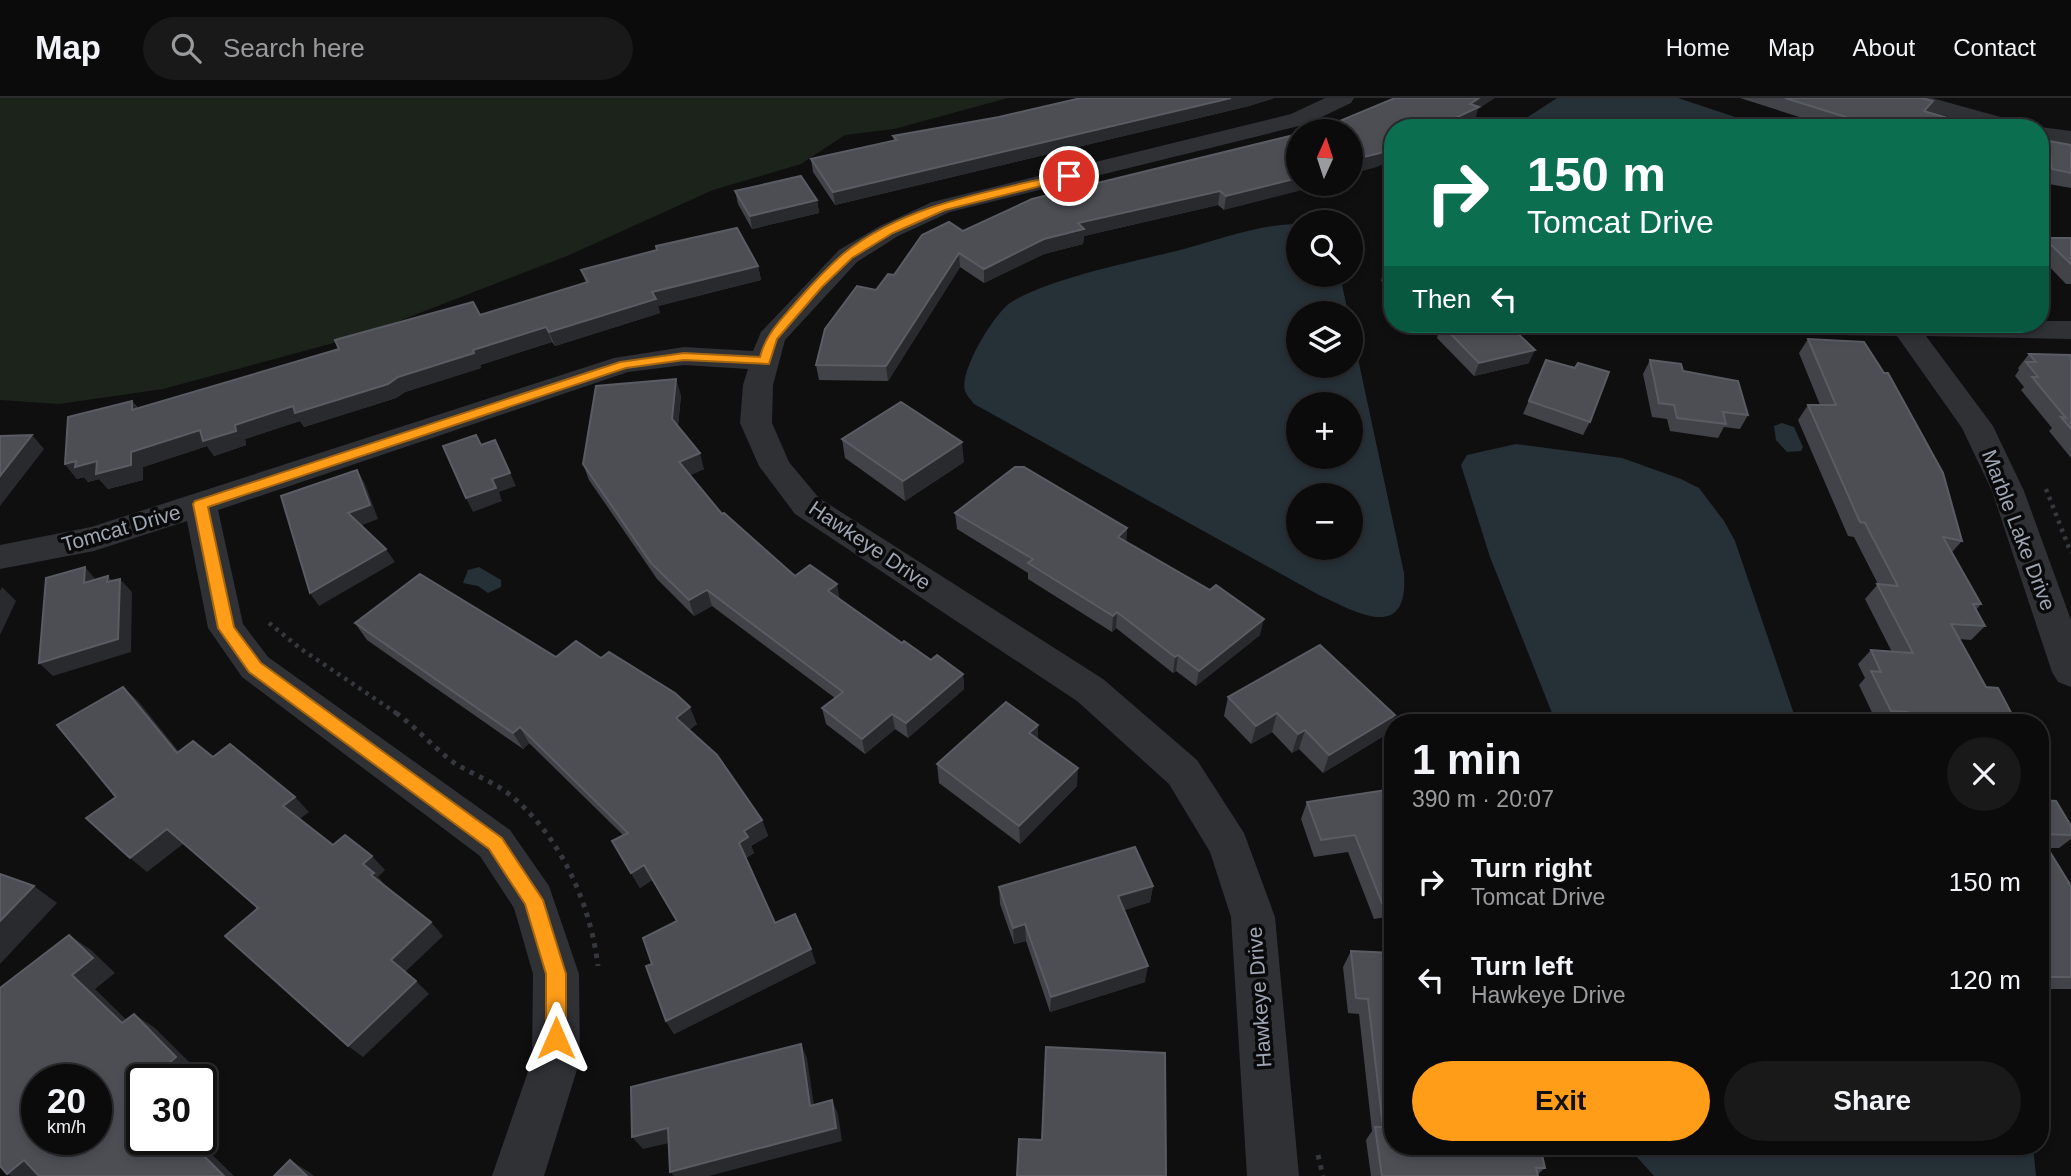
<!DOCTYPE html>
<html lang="en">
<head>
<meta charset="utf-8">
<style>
  :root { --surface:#0b0b0c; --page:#19191a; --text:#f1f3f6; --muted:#9a9b9d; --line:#2b2b2d; --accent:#ff9d18 }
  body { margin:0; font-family:Helvetica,sans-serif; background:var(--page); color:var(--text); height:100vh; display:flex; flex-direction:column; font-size:26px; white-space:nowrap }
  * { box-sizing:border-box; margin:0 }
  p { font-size:23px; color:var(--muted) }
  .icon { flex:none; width:38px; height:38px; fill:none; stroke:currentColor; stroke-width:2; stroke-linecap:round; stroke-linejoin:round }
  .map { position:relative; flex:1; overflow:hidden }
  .panel { position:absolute; left:1384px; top:616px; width:665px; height:441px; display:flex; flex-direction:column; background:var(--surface); border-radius:28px; box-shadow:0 4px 10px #0003,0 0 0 2px var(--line) }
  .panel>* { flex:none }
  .guide { position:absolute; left:1384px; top:21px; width:665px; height:214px; border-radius:28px; box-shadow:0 4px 10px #0003,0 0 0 2px var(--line); background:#0b6e4f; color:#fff; overflow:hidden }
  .needle { width:46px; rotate:3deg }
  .fabs { position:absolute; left:1286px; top:21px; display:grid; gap:14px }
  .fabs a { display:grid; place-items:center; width:77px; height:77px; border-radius:50%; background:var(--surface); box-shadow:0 4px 10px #0003,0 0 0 2px var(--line); font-size:35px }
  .speed { position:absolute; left:21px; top:966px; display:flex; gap:14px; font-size:35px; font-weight:700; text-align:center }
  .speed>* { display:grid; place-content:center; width:91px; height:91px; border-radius:50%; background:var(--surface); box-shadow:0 4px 10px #0003,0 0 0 2px var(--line); line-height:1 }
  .speed small { font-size:18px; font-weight:400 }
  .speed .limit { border:4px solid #111; border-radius:10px; background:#fff; color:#111 }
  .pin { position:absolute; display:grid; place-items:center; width:60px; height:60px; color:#fff; margin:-30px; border:4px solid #fff; border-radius:50%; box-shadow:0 2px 7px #0007 }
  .me { position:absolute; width:77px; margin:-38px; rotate:0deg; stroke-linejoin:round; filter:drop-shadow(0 0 5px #0008) }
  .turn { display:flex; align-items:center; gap:24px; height:147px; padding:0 28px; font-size:32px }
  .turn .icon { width:91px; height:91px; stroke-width:2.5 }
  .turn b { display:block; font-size:49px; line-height:60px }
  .then { display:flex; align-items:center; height:66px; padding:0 28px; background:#0003; gap:14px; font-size:26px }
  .round { display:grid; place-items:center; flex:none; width:74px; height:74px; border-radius:37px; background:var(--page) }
  .summary { display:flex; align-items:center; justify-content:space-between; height:119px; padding:0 28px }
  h1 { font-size:42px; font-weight:700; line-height:52px }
  .action { display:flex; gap:14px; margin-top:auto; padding:14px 28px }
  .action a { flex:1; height:80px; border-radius:42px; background:var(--accent); color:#111; font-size:28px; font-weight:700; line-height:80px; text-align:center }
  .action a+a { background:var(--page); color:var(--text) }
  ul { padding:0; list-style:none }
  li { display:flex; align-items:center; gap:21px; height:98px; padding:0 28px }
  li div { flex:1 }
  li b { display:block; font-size:26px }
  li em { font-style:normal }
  header { display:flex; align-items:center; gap:42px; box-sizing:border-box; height:98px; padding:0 35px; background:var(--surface); border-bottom:2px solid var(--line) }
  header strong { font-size:33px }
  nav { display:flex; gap:38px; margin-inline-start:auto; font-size:24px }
  .search { width:490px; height:63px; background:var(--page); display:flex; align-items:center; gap:18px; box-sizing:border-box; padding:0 24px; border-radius:38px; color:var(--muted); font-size:26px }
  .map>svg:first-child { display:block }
  .green { fill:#1b231b }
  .water { fill:#263137; fill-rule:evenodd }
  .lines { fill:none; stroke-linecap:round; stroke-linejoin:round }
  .path-far1 { stroke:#35383d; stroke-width:4.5; stroke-dasharray:3.5 5; stroke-linecap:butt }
  .path { stroke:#35383d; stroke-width:5; stroke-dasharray:4.5 6; stroke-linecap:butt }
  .minor { fill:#2f3135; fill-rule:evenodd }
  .wall { fill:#424349 }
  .shaded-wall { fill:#292a2d }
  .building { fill:#4c4e54; stroke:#595c63; stroke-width:2; fill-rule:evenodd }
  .route { fill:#ff9d18; stroke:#a66610; stroke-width:2 }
  .labels { text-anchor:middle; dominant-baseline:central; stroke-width:7; stroke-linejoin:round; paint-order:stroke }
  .street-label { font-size:21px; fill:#9ea6b3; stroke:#0a0a0b }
</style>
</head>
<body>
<header>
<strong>Map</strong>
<div class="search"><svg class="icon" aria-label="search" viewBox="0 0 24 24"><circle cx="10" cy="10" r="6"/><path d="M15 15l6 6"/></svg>Search here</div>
<nav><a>Home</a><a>Map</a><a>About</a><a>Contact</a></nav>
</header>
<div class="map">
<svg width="2071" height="1078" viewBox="0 0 2071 1078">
  <rect width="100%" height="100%" fill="#0f0f10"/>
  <polygon class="green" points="0,0 1008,0 894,31 845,37 801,66 713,92 567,158 363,237 163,291 59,306 0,302"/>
  <g class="water">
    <polygon points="1557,0 1678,0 1768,30 1511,30"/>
    <path d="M1298 126V177H1340L1348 215H1298V268H1351V228L1404 475C1409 546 1356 514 1319 497L974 306C972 303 966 297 965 293 959 273 994 216 1010 205 1048 180 1138 163 1184 151 1221 141 1260 126 1298 126ZM1351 306V359H1298V306ZM1351 397V450H1298V397Z"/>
    <polygon points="1782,325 1794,329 1803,349 1801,353 1787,354 1776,342 1774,328"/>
    <polygon points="1516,346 1622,360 1681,381 1699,390 1724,423 1735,443 1797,625 1556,625 1490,459 1461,367 1467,357"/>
    <polygon points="479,469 501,482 501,489 488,495 478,488 463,485 468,472"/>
    <polygon points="1627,1048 2033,1048 2036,1078 1654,1078"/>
  </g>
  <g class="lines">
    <g class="path-far1">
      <polyline points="2046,391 2071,455"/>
      <polyline points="269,525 301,551 399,617"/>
    </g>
    <g class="path">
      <path d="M396 615C417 630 433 649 453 664 471 676 492 683 509 696 560 737 590 804 598 868"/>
      <polyline points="1318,1057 1323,1078"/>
    </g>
    <g class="minor">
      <polygon points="1325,0 1354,0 1351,5 1307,26 950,114 898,138 857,164 785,242 773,287 772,325 789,364 819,400 1103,581 1197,662 1244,735 1275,819 1299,1078 1247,1078 1231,819 1210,754 1169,686 1077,603 795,416 759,368 740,325 743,287 748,271 684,267 628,274 218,412 243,526 268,559 510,732 549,788 579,876 580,962 544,1078 492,1078 532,962 533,876 514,810 480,758 242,579 208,530 187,423 94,453 0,471 0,447 91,429 614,260 684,249 753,253 761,234 839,152 880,128 932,104 1291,16"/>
      <polygon points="1896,0 1932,0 2022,25 2025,30 1988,30 1899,5"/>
      <polygon points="2040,29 2071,33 2071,47 2040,43 2040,30 2037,30"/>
      <polygon points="2040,223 2071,223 2071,241 1926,238 1993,328 2024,393 2071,522 2071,589 2058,584 2052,574 1992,393 1962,330 1897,238 1716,235 1706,232 1702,226 2040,226"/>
    </g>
  </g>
  <g class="wall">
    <polygon points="1081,0 1274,0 1249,8 835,107 813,74 811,61 894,43 893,38 999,19"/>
    <polygon points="1740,0 1922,0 1927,14 1965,25 1962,30 1834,30"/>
    <polygon points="1298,36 1224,112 1218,107 1084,138 1083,146 1044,156 984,185 960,169 888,283 819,282 816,267 876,192 894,177 963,133"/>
    <polygon points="2049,43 2071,47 2071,90 2043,85 2040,56"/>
    <polygon points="735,93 817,102 819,115 752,131 738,106"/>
    <polygon points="2044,140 2071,140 2071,186 2066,186 2040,159 2040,145"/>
    <polygon points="1392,144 1393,144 1393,186 1381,183"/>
    <polygon points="656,148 758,168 761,182 658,208 660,215 555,248 552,244 480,267 481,270 405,294 396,300 304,329 300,323 245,341 246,347 214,358 207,348 143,369 143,382 108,391 99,381 88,384 84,379 77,381 65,366 132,303 138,310 480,217 586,185 581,172 657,152"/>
    <polygon points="1441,226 1529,265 1474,278 1437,240"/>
    <polygon points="1808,241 1962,443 1952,454 1981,506 1976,512 1985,528 1971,542 1959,541 1986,589 2015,622 2012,625 1877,625 1859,587 1865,580 1858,566 1871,552 1892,554 1865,501 1878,486 1854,439 1848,438 1798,322 1808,307 1820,307 1799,255"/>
    <polygon points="2029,256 2071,257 2071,360 2049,333 2052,330 2021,292 2024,289 2015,278 2019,272 2018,270"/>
    <polygon points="1546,262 1590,324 1583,337 1523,316"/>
    <polygon points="1650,262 1683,273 1748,317 1740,331 1724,329 1718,340 1670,333 1667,321 1652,319 1643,276"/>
    <polygon points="681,297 678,328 704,371 690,377 722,416 795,478 840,502 902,545 931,562 963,576 964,591 908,640 895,631 865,656 826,626 822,610 835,600 712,508 694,518 657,481 589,382 583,366"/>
    <polygon points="842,341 964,364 905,403 845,360"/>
    <polygon points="955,415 1127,430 1126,444 1260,537 1196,588 1176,573 1173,575 1116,530 1112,534 1028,481 1028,475 957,431"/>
    <polygon points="355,525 556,559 697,626 689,632 762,722 768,738 751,748 754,755 746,760 775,825 816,865 674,936 666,923 652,866 677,824 652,782 640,790 612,743 623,737 529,645 523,651 367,542"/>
    <polygon points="1228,599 1395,617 1387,636 1323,675 1299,651 1292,655 1272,634 1251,646 1224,618"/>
    <polygon points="1038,627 1038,642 1077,688 1020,746 939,685 937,666"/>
    <polygon points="1393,691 1393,818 1374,821 1348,754 1314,759 1301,721 1307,704"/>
    <polygon points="2040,702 2071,728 2071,741 2059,750 2048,750 2071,788 2071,891 2040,891"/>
    <polygon points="1153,788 1150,804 1124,812 1145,884 1050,914 1026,843 1014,846 1000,806 999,789"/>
    <polygon points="1351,853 1393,855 1393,1048 1545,1070 1537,1077 1538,1078 1371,1078 1366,1042 1372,1033 1359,916 1348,915 1343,869"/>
  </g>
  <g class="shaded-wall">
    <polygon points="1231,0 1274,0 1249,8 835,107 833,94"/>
    <polygon points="1479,0 1495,0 1478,11 1475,23 1461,30 1434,30"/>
    <polygon points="1393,49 1393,61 1377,69 1351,76 1351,62"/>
    <polygon points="1298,80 1298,86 1326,86 1224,112 1226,98"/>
    <polygon points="1220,93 1218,107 1084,138 1083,146 1044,156 984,185 984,171 1078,125"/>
    <polygon points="817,102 819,115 752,131 750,118"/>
    <polygon points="959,155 960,169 888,283 886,268"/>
    <polygon points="758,168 761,182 658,208 660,215 555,248 549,234 652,194"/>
    <polygon points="546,229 552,244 480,267 481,270 405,294 396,300 304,329 300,323 245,341 246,347 214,358 207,348 143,369 143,382 108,391 99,381 88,384 84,379 77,381 65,366 131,354 200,332 235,327 293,308 398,279 473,252"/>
    <polygon points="1535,252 1529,265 1474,278 1479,265"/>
    <polygon points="676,281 681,297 677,337 672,321"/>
    <polygon points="132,303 143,318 132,312"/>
    <polygon points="32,337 44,351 0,408 0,378"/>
    <polygon points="962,344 964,364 905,403 903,383"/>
    <polygon points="700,355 704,371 684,380 679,364"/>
    <polygon points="357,372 365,386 378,421 357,429 348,415"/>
    <polygon points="510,375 516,388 499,394 502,403 473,414 466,400 492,381"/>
    <polygon points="1127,430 1126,447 1118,439"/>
    <polygon points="386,451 395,464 319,508 310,495"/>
    <polygon points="85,469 97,483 84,485"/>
    <polygon points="108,478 120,492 120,481 132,494 131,554 53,578 39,565 107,484"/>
    <polygon points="837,486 840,502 828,493"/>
    <polygon points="2,489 16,503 0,537 0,493"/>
    <polygon points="707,492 712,508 694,518 689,502"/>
    <polygon points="1117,514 1116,530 1112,534 1113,518"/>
    <polygon points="1264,521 1260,537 1196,588 1199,573"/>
    <polygon points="1178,557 1176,573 1173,575 1175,559"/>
    <polygon points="963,576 964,591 908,640 906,625"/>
    <polygon points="123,589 139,604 192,670 177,655"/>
    <polygon points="690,609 697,626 683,636 676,620"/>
    <polygon points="1277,615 1272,634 1251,646 1256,628"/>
    <polygon points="892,616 895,631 865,656 862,641"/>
    <polygon points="1395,617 1387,636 1323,675 1329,657"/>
    <polygon points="1038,627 1038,645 1029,635"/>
    <polygon points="520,629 529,645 523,651 513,635"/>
    <polygon points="1305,632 1299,651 1292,655 1298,636"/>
    <polygon points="1078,670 1077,688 1020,746 1019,728"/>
    <polygon points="295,699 309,714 297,723 283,708"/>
    <polygon points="762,722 768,738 751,748 754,755 745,760 739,745 744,733"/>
    <polygon points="167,731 183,746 147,774 130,760"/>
    <polygon points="372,758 385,772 378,779 387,789 384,792 371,777 363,766"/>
    <polygon points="644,767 652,782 640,790 631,775"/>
    <polygon points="34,788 57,805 0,866 0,823"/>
    <polygon points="1153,788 1150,804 1116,815 1118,798"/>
    <polygon points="431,824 443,838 404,875 391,862"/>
    <polygon points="1025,826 1026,843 1014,846 1013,830"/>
    <polygon points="69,837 91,852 115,875 95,891 144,939 122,925 72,877"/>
    <polygon points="811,851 816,865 674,936 666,923"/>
    <polygon points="1148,868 1145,884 1050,914 1051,899"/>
    <polygon points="416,883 429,896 363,959 348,948"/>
    <polygon points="134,916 155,930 197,972 186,982 155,982 153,979"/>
    <polygon points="801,946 807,960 816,1021 810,1008"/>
    <polygon points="832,1002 838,1016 842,1043 709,1078 674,1078 670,1074"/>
    <polygon points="668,1030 678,1043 643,1051 632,1039"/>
    <polygon points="187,1041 196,1041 234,1078 224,1078"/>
    <polygon points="24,1062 44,1078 11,1078 7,1076"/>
    <polygon points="290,1062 309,1074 314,1078 307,1078"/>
  </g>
  <g class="building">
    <polygon points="1081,0 1231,0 833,94 811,61 897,42 893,38 999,19"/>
    <polygon points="1395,0 1479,0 1470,6 1479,9 1434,30 1393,30 1393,49 1380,55 1351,62 1351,33 1316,33"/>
    <polygon points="1785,0 1922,0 1933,3 1924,13 1965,25 1961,30 1881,30"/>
    <polygon points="1298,36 1298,80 1226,98 1220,93 1078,125 1084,131 1044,141 984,171 959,155 886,268 816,267 825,231 857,188 876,192 888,176 894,177 922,137 949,124 963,133 1032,101"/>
    <polygon points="2049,43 2071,47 2071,75 2052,71"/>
    <polygon points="801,78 817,102 750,118 735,93"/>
    <polygon points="737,130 758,168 652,194 656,201 549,234 546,229 473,252 474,255 398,279 388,286 295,315 293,308 235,327 236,333 203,343 200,332 131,354 131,367 96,376 97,363 75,369 76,363 65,366 68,319 132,303 132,312 339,251 335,242 473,204 480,217 588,184 581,172 657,152 656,148"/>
    <polygon points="2044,140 2071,140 2071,166"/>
    <polygon points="1392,144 1393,144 1393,172 1384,169"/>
    <polygon points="1441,226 1508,226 1535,252 1479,265"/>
    <polygon points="1808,241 1864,244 1884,275 1888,275 1943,375 1962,443 1943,439 1981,506 1973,506 1985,528 1951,526 1986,589 1998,590 2015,622 1971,618 1975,625 1913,625 1908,614 1891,613 1871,573 1881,574 1871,552 1913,555 1877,486 1898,488 1865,425 1860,424 1808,307 1836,307"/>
    <polygon points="2029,256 2071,257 2071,331 2061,319 2066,320 2032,279 2038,279 2026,264 2036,264"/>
    <polygon points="1546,262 1575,270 1578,265 1609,274 1590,324 1529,303"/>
    <polygon points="1650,262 1681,266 1683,273 1738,283 1748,317 1723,314 1726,326 1677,320 1674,307 1659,305"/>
    <polygon points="676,281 672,321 700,355 679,364 722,416 724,415 795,478 810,467 837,486 828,493 902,545 904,543 931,562 937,557 963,576 906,625 892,616 862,641 822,610 843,594 707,492 689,502 651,465 583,366 596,288"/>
    <polygon points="901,304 962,344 903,383 842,341"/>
    <polygon points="32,337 0,378 0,338"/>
    <polygon points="476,337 481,347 495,342 510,375 492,381 496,390 466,400 443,348"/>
    <polygon points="1015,369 1024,369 1127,430 1118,439 1210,492 1216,487 1264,521 1199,573 1178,557 1175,559 1117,514 1113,518 1028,465 1033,461 955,415"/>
    <polygon points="357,372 370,407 348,415 386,451 310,495 281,398"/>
    <polygon points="85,469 84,485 108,478 107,484 120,481 118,541 39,565 46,480"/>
    <polygon points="420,476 556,559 576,543 601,560 609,554 675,595 690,609 676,620 717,657 762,722 744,733 748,739 739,745 775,825 795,816 811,851 666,923 646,868 652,866 643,840 677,823 644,767 631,775 612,743 628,735 520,629 513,635 355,525"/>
    <polygon points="1320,547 1395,617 1329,657 1305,632 1298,636 1277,615 1256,628 1228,599"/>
    <polygon points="123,589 177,655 193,643 213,659 230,646 295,699 283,708 333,747 345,737 372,758 363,766 374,775 371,777 431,824 391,862 416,883 348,948 225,838 258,810 167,731 130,760 86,720 116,699 57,627"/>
    <polygon points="1006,604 1038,627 1029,635 1078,670 1019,728 937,666"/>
    <polygon points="1393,691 1393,803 1382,805 1355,737 1321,742 1307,704"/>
    <polygon points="2040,702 2056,703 2071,728 2071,737 2040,736"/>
    <polygon points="2040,738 2071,788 2071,879 2043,879 2040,874"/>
    <polygon points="1135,749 1153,788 1118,798 1148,868 1051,899 1025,826 1013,830 999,789"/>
    <polygon points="0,776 34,788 0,823"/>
    <path d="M69 837 93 860 72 877 122 925 134 916 176 959 153 979 155 982H142V1041H187L224 1078H39L24 1062 7 1076 0 1068V890ZM37 982H96V1041H37Z"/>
    <polygon points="1351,853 1393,855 1393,1048 1540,1048 1545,1070 1536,1070 1538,1078 1382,1078 1375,1029 1383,1029 1368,901 1356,900"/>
    <polygon points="801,946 810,1008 832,1002 836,1030 670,1074 668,1030 632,1039 631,989"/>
    <polygon points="1046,949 1165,955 1166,1078 1017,1078 1019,1041 1042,1042"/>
    <polygon points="290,1062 307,1078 274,1078"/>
  </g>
  <path class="route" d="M1069 75H1073V80L945 112 893 135 852 160 822 189 777 241 769 266 684 262 626 270 208 409 234 529 261 565 502 740 543 802 566 876V940L563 947 556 950 549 947 546 940V876L525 806 489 751 249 574 218 530 193 406 195 403 620 264 684 255 760 259C766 235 782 221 798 202 812 186 827 170 843 156 906 105 993 93 1069 75Z"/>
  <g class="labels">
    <g class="street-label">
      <text transform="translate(121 430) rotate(-16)">Tomcat Drive</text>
      <text transform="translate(2019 432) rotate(69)">Marble Lake Drive</text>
      <text transform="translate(870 447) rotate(34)">Hawkeye Drive</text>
      <text transform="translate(1259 899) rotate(-94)">Hawkeye Drive</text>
    </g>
  </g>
</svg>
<div class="fabs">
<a><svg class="needle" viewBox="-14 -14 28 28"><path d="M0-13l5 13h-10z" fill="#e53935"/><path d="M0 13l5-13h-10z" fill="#9a9b9d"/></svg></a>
<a><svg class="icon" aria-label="search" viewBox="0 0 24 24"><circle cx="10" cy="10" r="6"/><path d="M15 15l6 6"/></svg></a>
<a><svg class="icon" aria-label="layers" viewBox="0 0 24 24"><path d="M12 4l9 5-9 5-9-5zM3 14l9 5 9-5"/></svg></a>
<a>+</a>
<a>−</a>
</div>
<div class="speed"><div>20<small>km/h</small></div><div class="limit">30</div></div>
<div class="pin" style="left:1069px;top:78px;background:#d93025"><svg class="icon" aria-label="arrive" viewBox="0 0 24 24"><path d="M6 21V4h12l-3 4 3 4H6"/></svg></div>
<svg class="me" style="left:556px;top:940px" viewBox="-20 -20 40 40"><path d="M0-17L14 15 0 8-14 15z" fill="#ff9d18" stroke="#fff" stroke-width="4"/></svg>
<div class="guide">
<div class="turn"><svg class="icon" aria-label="right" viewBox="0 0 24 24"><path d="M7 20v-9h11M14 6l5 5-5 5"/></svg><div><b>150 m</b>Tomcat Drive</div></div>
<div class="then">Then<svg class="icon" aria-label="left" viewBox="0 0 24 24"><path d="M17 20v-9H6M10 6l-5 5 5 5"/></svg></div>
</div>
<section class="panel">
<div class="summary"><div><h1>1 min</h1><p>390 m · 20:07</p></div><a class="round"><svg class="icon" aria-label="close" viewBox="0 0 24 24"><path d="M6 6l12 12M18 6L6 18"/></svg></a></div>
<ul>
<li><svg class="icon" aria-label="right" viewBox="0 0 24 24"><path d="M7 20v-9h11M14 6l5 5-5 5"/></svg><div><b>Turn right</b><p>Tomcat Drive</p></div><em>150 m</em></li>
<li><svg class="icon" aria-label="left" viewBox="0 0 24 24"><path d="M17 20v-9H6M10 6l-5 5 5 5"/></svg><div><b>Turn left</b><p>Hawkeye Drive</p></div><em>120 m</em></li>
</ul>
<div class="action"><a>Exit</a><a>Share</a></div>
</section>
</div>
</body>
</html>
